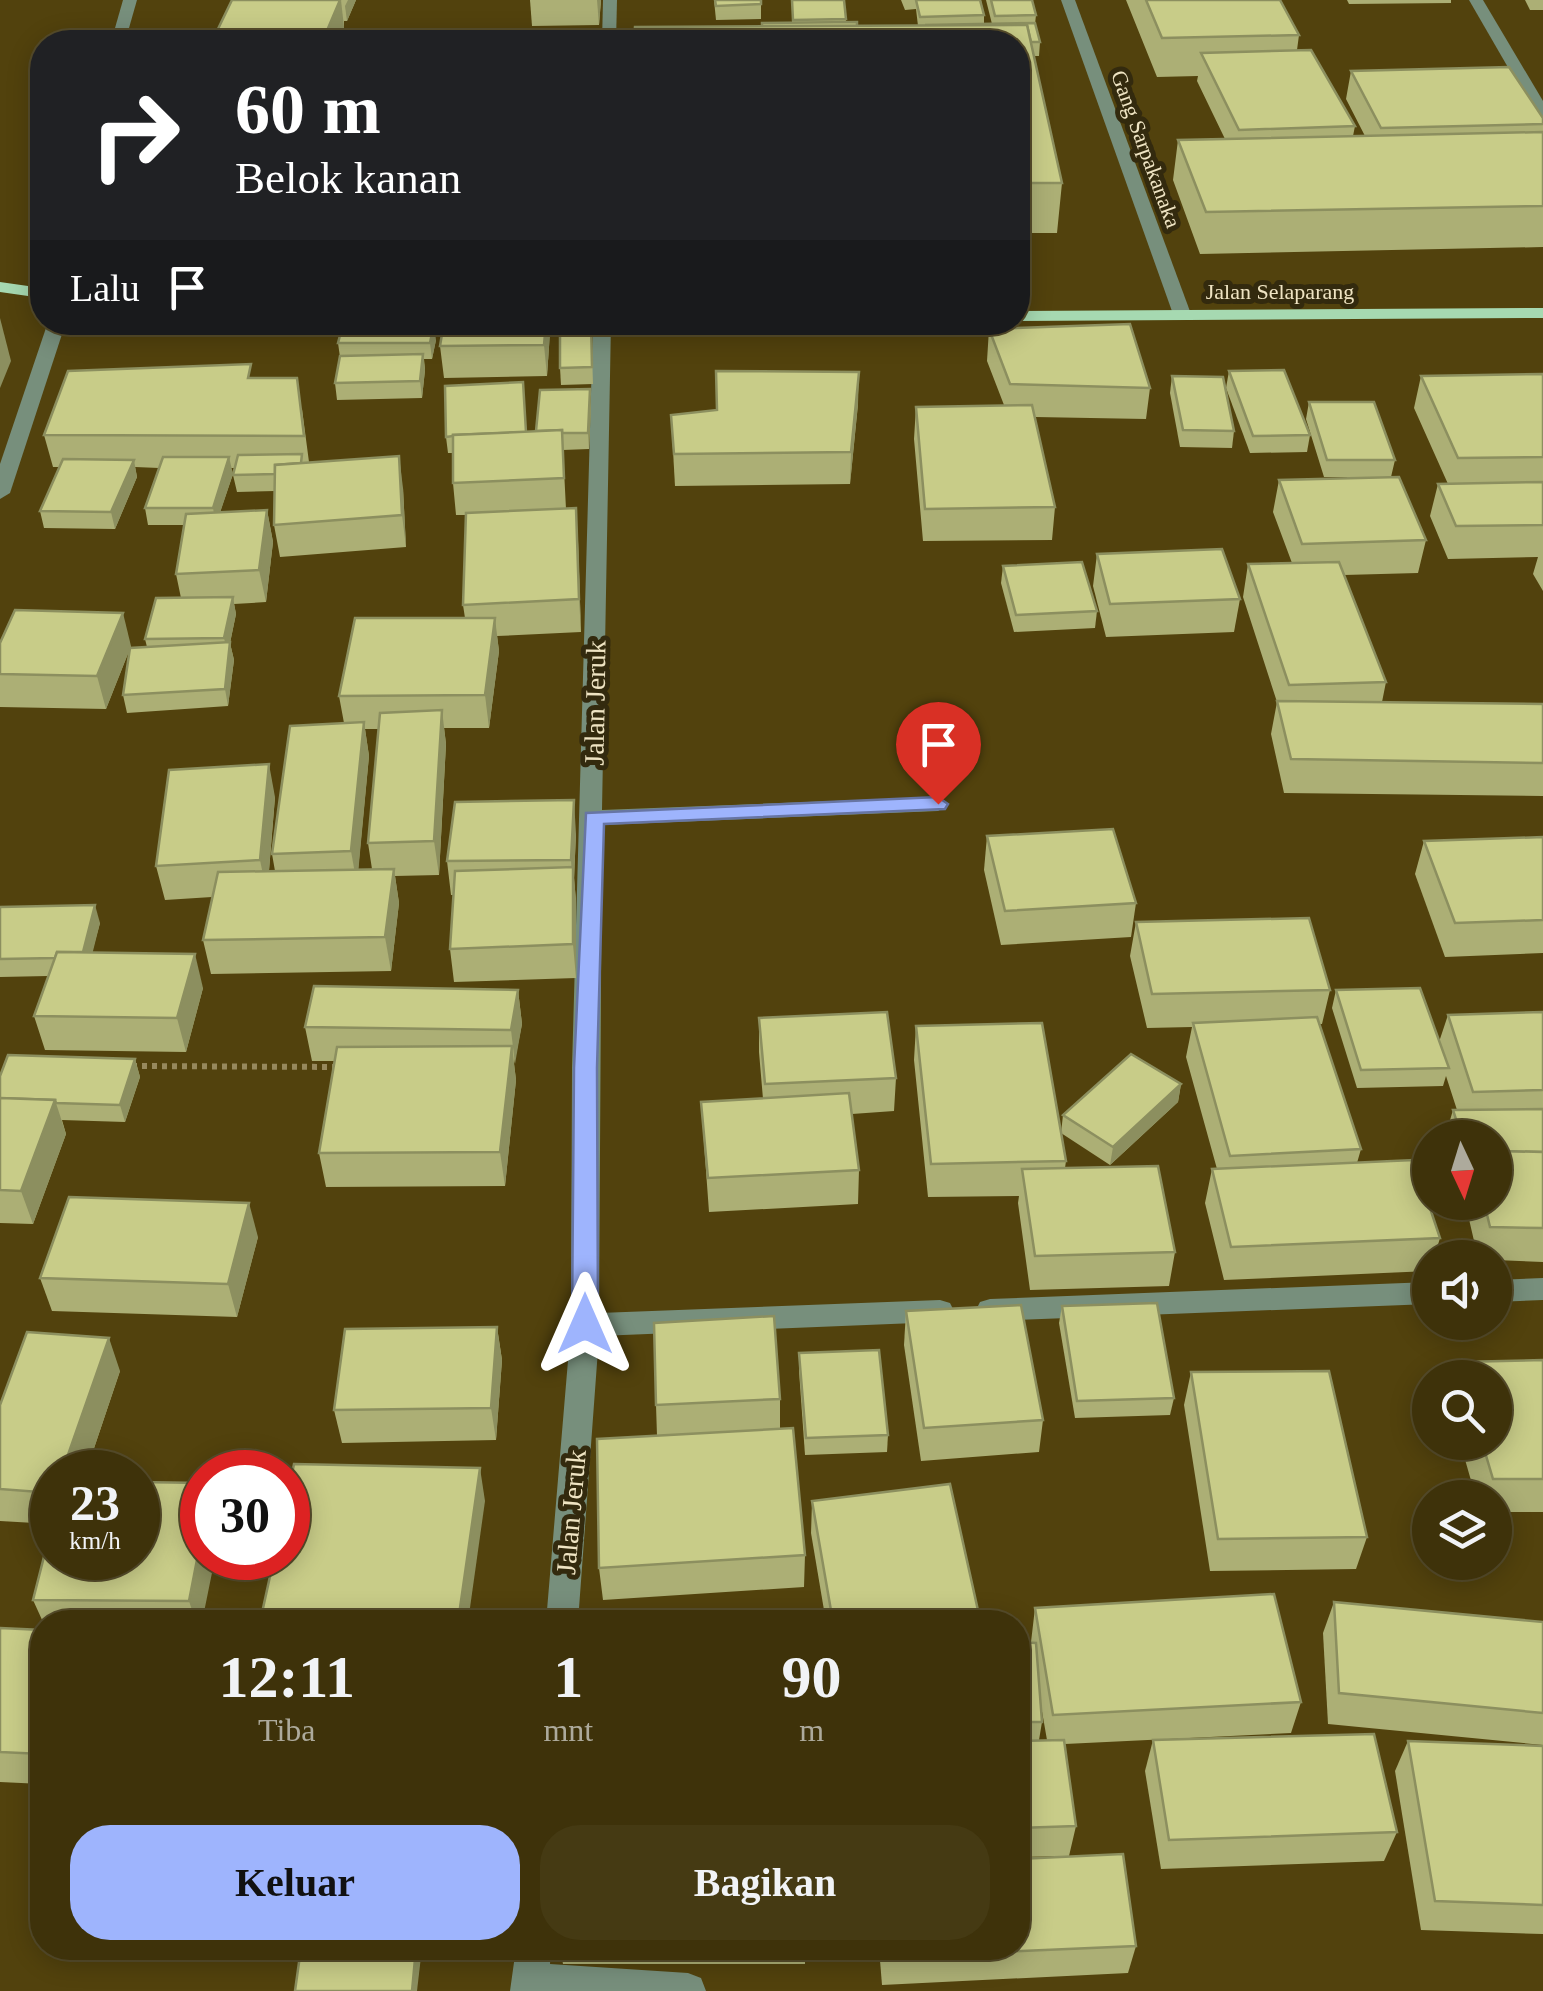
<!DOCTYPE html>
<html lang="id">
<head>
<meta charset="utf-8">
<style>
  :root { --surface:#3e320a; --page:#453a13; --text:#f1f3f6; --muted:#adaa9c; --line:#574d2b; --accent:#9eb4fd }
  body { margin:0; font-family:Georgia,serif; background:var(--page); color:var(--text); height:100vh; display:flex; flex-direction:column; font-size:38px; white-space:nowrap }
  * { box-sizing:border-box; margin:0 }
  p { font-size:32px; color:var(--muted) }
  .icon { flex:none; width:55px; height:55px; fill:none; stroke:currentColor; stroke-width:2; stroke-linecap:round; stroke-linejoin:round }
  .map { position:relative; flex:1; overflow:hidden }
  .panel { position:absolute; left:30px; top:1610px; width:1000px; height:350px; display:flex; flex-direction:column; background:var(--surface); border-radius:40px; box-shadow:0 5px 25px #0003,0 0 0 2px var(--line) }
  .panel>* { flex:none }
  .banner { position:absolute; left:30px; top:30px; width:1000px; height:305px; border-radius:40px; box-shadow:0 5px 25px #0003,0 0 0 2px var(--line); background:#202124; color:#fff; overflow:hidden }
  .needle { width:65px; rotate:176deg }
  .controls { position:absolute; left:1412px; top:1120px; display:grid; gap:20px }
  .controls a { display:grid; place-items:center; width:100px; height:100px; border-radius:50%; background:var(--surface); box-shadow:0 5px 25px #0003,0 0 0 2px var(--line); font-size:50px }
  .speed { position:absolute; left:30px; top:1450px; display:flex; gap:20px; font-size:50px; font-weight:700; text-align:center }
  .speed>* { display:grid; place-content:center; width:130px; height:130px; border-radius:50%; background:var(--surface); box-shadow:0 5px 25px #0003,0 0 0 2px var(--line); line-height:1 }
  .speed small { font-size:25px; font-weight:400 }
  .speed .limit { border:15px solid #d22; background:#fff; color:#111 }
  .pin { position:absolute; display:grid; place-items:center; width:85px; height:85px; color:#fff; margin:-102px -42px; border-radius:50% 50% 50% 0; rotate:-45deg; box-shadow:0 0 10px #0007 }
  .pin .icon { rotate:45deg }
  .me { position:absolute; width:110px; margin:-55px; rotate:0deg; stroke-linejoin:round; filter:drop-shadow(0 0 8px #0008) }
  .turn { display:flex; align-items:center; gap:35px; height:210px; padding:0 40px; font-size:45px }
  .turn .icon { width:130px; height:130px; stroke-width:2.5 }
  .turn b { display:block; font-size:70px; line-height:85px }
  .then { display:flex; align-items:center; height:95px; padding:0 40px; background:#0003; gap:20px; font-size:38px }
  .eta { display:flex; justify-content:space-evenly; align-items:center; height:170px; text-align:center }
  .eta b { font-size:60px; font-weight:700; line-height:70px }
  .primary-button { display:flex; gap:20px; margin-top:auto; padding:20px 40px }
  .primary-button a { flex:1; height:115px; border-radius:40px; background:var(--accent); color:#111; font-size:40px; font-weight:700; line-height:115px; text-align:center }
  .primary-button a+a { background:var(--page); color:var(--text) }
  .map>svg:first-child { display:block }
  .lines { fill:none; stroke-linecap:round; stroke-linejoin:round }
  .path { stroke:#97895d; stroke-width:6; stroke-dasharray:5 5; stroke-linecap:butt }
  .minor { fill:#778f7c; fill-rule:evenodd }
  .major { fill:#a6d9b1; fill-rule:evenodd }
  .wall { fill:#acaf75; fill-rule:evenodd }
  .shaded-wall { fill:#8c8f5f }
  .building { fill:#c8cc88; stroke:#8c8f5f; stroke-width:2.5 }
  .route { fill:#9eb4fd; stroke:#6775a4; stroke-width:2.5 }
  .labels { text-anchor:middle; dominant-baseline:central; stroke-width:10; stroke-linejoin:round; paint-order:stroke }
  .far-street-label { font-size:22px; fill:#efe4c3; stroke:#332a0e }
  .street-label { font-size:28px; fill:#efe4c3; stroke:#332a0e }
</style>
</head>
<body>
<div class="map">
<svg width="1543" height="1991" viewBox="0 0 1543 1991">
  <rect width="100%" height="100%" fill="#52420d"/>
  <g class="lines">
    <polyline class="path" points="132,1066 339,1067"/>
    <g class="minor">
      <polygon points="123,0 137,0 125,42 111,42"/>
      <polygon points="603,0 617,0 616,42 602,42"/>
      <polygon points="1061,0 1075,0 1191,314 1188,318 1173,314"/>
      <polygon points="1469,0 1483,0 1543,101 1543,119 1535,114"/>
      <polygon points="48,322 66,322 10,493 0,499 0,464"/>
      <polygon points="593,322 611,322 602,810 938,797 949,804 938,811 602,825 599,1313 940,1300 950,1303 954,1311 950,1319 940,1322 599,1336 578,1622 546,1622 571,1325 572,1068"/>
      <polygon points="1543,1278 1543,1300 1495,1302 1495,1280"/>
      <polygon points="1430,1282 1430,1304 990,1321 980,1318 976,1310 980,1302 990,1299"/>
      <polygon points="516,1948 551,1948 550,1964 688,1973 701,1978 706,1991 510,1991"/>
    </g>
    <g class="major">
      <polygon points="0,282 42,288 42,298 0,292"/>
      <polygon points="1543,308 1543,318 1018,321 1018,311"/>
      <path d="M303 322H365C351 331 317 331 303 322Z"/>
    </g>
  </g>
  <g class="wall">
    <polygon points="232,0 356,0 347,21 344,21 344,27 338,42 219,42 217,31"/>
    <polygon points="530,0 601,0 599,25 532,26"/>
    <polygon points="714,0 761,0 761,19 716,20"/>
    <polygon points="792,0 844,0 846,22 857,26 918,26 916,9 905,10 901,0 981,0 984,15 984,24 992,24 986,0 1032,0 1036,15 1035,24 1040,42 1039,56 1034,56 1062,183 1057,233 1018,233 1018,42 762,26 792,23"/>
    <polygon points="1126,0 1280,0 1299,35 1297,50 1355,126 1353,136 1365,136 1346,99 1351,71 1543,118 1543,247 1200,254 1173,180 1178,140 1225,139 1197,81 1198,76 1157,77"/>
    <polygon points="1347,0 1451,0 1451,3 1349,4"/>
    <polygon points="1525,0 1543,0 1543,10 1530,10"/>
    <polygon points="591,322 593,384 561,385 560,368"/>
    <polygon points="989,329 1150,388 1146,419 1035,417 1055,507 1052,540 923,541 914,439 916,407 1004,405 987,361"/>
    <polygon points="550,332 547,376 444,378 440,346"/>
    <polygon points="436,340 432,359 424,359 425,370 422,398 337,400 335,383 340,357 338,343"/>
    <polygon points="1229,371 1310,435 1307,452 1250,453 1226,388"/>
    <polygon points="1543,374 1543,591 1533,574 1538,557 1448,559 1430,516 1438,484 1448,484 1414,408 1421,376"/>
    <polygon points="1172,376 1234,431 1232,448 1180,447 1170,393"/>
    <polygon points="253,378 302,409 309,462 403,488 406,547 280,557 274,525 275,491 237,492 233,475 235,468 231,468 233,474 220,512 267,510 273,542 266,602 234,604 236,614 230,643 234,660 228,706 127,713 123,695 147,647 145,639 181,598 176,574 184,525 148,525 145,508 159,468 135,467 137,477 115,529 44,528 40,511 60,467 53,467 44,435"/>
    <polygon points="1309,402 1395,460 1391,477 1426,540 1418,573 1344,575 1386,682 1382,702 1543,704 1543,796 1284,793 1271,734 1277,702 1243,597 1248,564 1292,563 1273,512 1279,480 1379,477 1324,477 1306,419"/>
    <polygon points="858,404 850,484 675,486 671,415"/>
    <path d="M591 406 589 449 563 450 566 509 578 541 581 632 497 636 499 651 489 728H444L446 744 439 875 395 876 399 903 391 971 211 974 203 940 212 897 165 900 156 866 275 797 269 871H275L272 854 344 723 339 696 465 618 463 605 466 515H456L453 483V453H448L446 437 536 431ZM365 729H379L368 843 372 869 358 870 369 756Z"/>
    <polygon points="1097,554 1240,599 1234,632 1106,637 1093,586"/>
    <polygon points="1003,566 1097,611 1095,628 1014,632 1001,583"/>
    <polygon points="0,643 131,646 106,709 0,707"/>
    <polygon points="576,834 574,878 576,901 576,978 454,982 450,949 454,895 451,895 447,861"/>
    <polygon points="987,836 1136,903 1131,937 1001,945 984,870"/>
    <polygon points="1543,837 1543,953 1445,957 1415,874 1424,841"/>
    <polygon points="0,907 100,923 92,952 203,988 186,1052 45,1050 34,1016 48,976 0,977"/>
    <polygon points="1136,922 1330,990 1322,1024 1319,1024 1361,1149 1357,1163 1440,1238 1434,1258 1430,1258 1429,1271 1224,1280 1205,1203 1212,1169 1217,1169 1186,1057 1192,1027 1147,1028 1130,956"/>
    <polygon points="518,990 522,1024 514,1064 516,1080 505,1186 326,1187 319,1153 335,1061 312,1061 305,1027"/>
    <polygon points="1336,990 1439,1042 1448,1015 1543,1012 1543,1262 1495,1260 1495,1258 1478,1258 1465,1202 1495,1202 1495,1138 1451,1138 1448,1127 1453,1110 1457,1110 1446,1076 1443,1086 1357,1088 1332,1008"/>
    <polygon points="759,1018 896,1078 894,1111 852,1114 859,1170 858,1204 709,1212 701,1102 763,1099 759,1052"/>
    <polygon points="916,1026 1061,1133 1063,1115 1181,1084 1178,1102 1110,1165 1061,1133 1066,1161 1065,1168 1175,1252 1169,1286 1030,1290 1018,1203 1019,1196 928,1197 914,1060"/>
    <polygon points="135,1059 140,1077 125,1122 62,1120 66,1134 33,1224 0,1223 0,1076"/>
    <polygon points="258,1237 237,1317 52,1311 40,1278"/>
    <polygon points="1062,1306 1174,1398 1170,1415 1075,1418 1059,1323"/>
    <polygon points="906,1311 1043,1420 1039,1452 921,1461 904,1345"/>
    <polygon points="497,1327 502,1360 496,1440 342,1443 334,1410"/>
    <polygon points="799,1353 888,1435 887,1452 805,1455 799,1371"/>
    <polygon points="1543,1360 1543,1512 1495,1512 1495,1498 1476,1498 1460,1442 1495,1442 1495,1378 1453,1378 1459,1362"/>
    <polygon points="120,1371 86,1472 52,1472 52,1524 0,1521 0,1405"/>
    <polygon points="1191,1372 1367,1537 1356,1569 1210,1571 1184,1405"/>
    <polygon points="780,1399 780,1428 805,1555 804,1587 603,1600 599,1568 657,1436 656,1405"/>
    <polygon points="138,1482 202,1622 43,1622 33,1600"/>
    <polygon points="812,1501 979,1615 978,1622 826,1622 811,1533"/>
    <polygon points="1334,1602 1543,1622 1543,1745 1328,1724 1323,1633"/>
    <path d="M1035 1608 1301 1702 1291 1733 1065 1744 1076 1826 1069 1856 1018 1857V1642H1031ZM1040 1700 1047 1740H1039L1042 1722Z"/>
    <polygon points="0,1628 42,1630 42,1784 0,1782"/>
    <polygon points="1153,1740 1397,1832 1384,1861 1161,1869 1145,1771"/>
    <polygon points="1408,1741 1543,1746 1543,1934 1421,1930 1395,1771"/>
    <polygon points="1136,1946 1128,1973 882,1985 879,1948"/>
    <polygon points="560,1948 805,1948 805,1964 563,1964"/>
  </g>
  <g class="shaded-wall">
    <polygon points="341,0 344,27 338,42 327,42 326,33"/>
    <polygon points="348,0 356,0 347,21 345,6"/>
    <polygon points="597,0 601,0 599,25"/>
    <polygon points="0,318 11,361 0,388"/>
    <polygon points="546,322 550,322 550,332 547,376 544,345"/>
    <polygon points="434,323 436,340 432,359 430,343"/>
    <polygon points="423,354 425,370 422,398 420,381"/>
    <polygon points="859,372 858,404 850,484 851,452"/>
    <polygon points="590,389 591,406 589,449 588,433"/>
    <polygon points="399,456 403,488 406,547 402,515"/>
    <polygon points="229,457 233,474 216,525 213,508"/>
    <polygon points="134,460 137,477 115,529 111,512"/>
    <polygon points="576,508 578,541 581,632 579,599"/>
    <polygon points="267,510 273,542 266,602 259,570"/>
    <polygon points="233,597 236,614 230,643 234,660 228,706 225,689 228,655 224,638"/>
    <polygon points="123,613 131,646 106,709 97,676"/>
    <polygon points="495,618 499,651 489,728 485,695"/>
    <polygon points="442,710 446,744 439,875 434,841"/>
    <polygon points="364,722 369,756 357,885 351,851"/>
    <polygon points="269,764 275,797 267,894 260,860"/>
    <polygon points="574,800 576,834 574,878 576,901 576,978 573,944 573,891 571,860"/>
    <polygon points="394,869 399,903 391,971 385,937"/>
    <polygon points="95,905 100,923 87,975 82,957"/>
    <polygon points="195,954 203,988 186,1052 177,1018"/>
    <polygon points="518,990 522,1024 515,1064 511,1030"/>
    <polygon points="512,1046 516,1080 505,1186 500,1152"/>
    <polygon points="135,1059 140,1077 125,1122 120,1105"/>
    <polygon points="1181,1084 1178,1102 1110,1165 1113,1147"/>
    <polygon points="55,1100 66,1134 33,1224 21,1191"/>
    <polygon points="249,1203 258,1237 237,1317 228,1284"/>
    <polygon points="497,1327 502,1360 496,1440 491,1408"/>
    <polygon points="109,1338 120,1371 86,1472 62,1472"/>
    <polygon points="480,1468 485,1501 468,1622 458,1622"/>
    <polygon points="202,1534 202,1558 215,1558 202,1622 196,1622 189,1601"/>
    <polygon points="416,1948 422,1948 417,1991 412,1991"/>
  </g>
  <g class="building">
    <polygon points="232,0 340,0 326,33 217,31"/>
    <polygon points="715,0 761,0 761,4 716,6"/>
    <polygon points="792,0 844,0 846,19 793,20"/>
    <polygon points="916,0 980,0 984,15 920,17"/>
    <polygon points="991,0 1032,0 1036,15 995,16"/>
    <polygon points="1146,0 1280,0 1299,35 1162,38"/>
    <polygon points="857,22 857,26 762,26 762,23"/>
    <polygon points="1035,23 1040,42 1031,42 1027,25 925,25"/>
    <polygon points="1027,25 1062,183 1018,183 1018,42 634,42 635,27"/>
    <polygon points="1311,50 1355,126 1239,130 1201,53"/>
    <polygon points="1509,67 1543,118 1543,124 1381,128 1351,71"/>
    <polygon points="1543,132 1543,206 1206,212 1178,140"/>
    <polygon points="444,322 546,322 544,345 440,346"/>
    <polygon points="560,322 591,322 592,367 560,368"/>
    <polygon points="434,323 430,343 338,343 343,324"/>
    <polygon points="1130,324 1150,388 1010,384 989,329"/>
    <polygon points="423,354 420,381 335,383 340,356"/>
    <polygon points="251,364 248,378 297,378 304,436 44,435 68,371"/>
    <polygon points="1284,370 1310,435 1253,436 1229,371"/>
    <polygon points="716,371 859,372 851,452 674,454 671,415 717,410"/>
    <polygon points="1543,374 1543,457 1458,458 1421,376"/>
    <polygon points="1172,376 1223,377 1234,431 1183,430"/>
    <polygon points="523,382 526,432 453,435 453,436 446,437 445,386"/>
    <polygon points="590,389 588,433 562,433 562,430 536,431 540,390"/>
    <polygon points="1309,402 1374,402 1395,460 1327,460"/>
    <polygon points="1032,405 1055,507 925,509 916,407"/>
    <polygon points="562,430 564,478 453,483 453,435"/>
    <polygon points="302,454 301,463 275,465 275,474 233,475 238,455"/>
    <polygon points="399,456 402,515 274,525 275,465"/>
    <polygon points="163,457 229,457 213,508 145,508"/>
    <polygon points="63,459 134,460 111,512 40,511"/>
    <polygon points="1399,477 1426,540 1302,544 1279,480"/>
    <polygon points="1543,482 1543,525 1456,526 1438,484"/>
    <polygon points="576,508 579,599 463,605 466,513"/>
    <polygon points="267,510 259,570 176,574 186,514"/>
    <polygon points="1222,549 1240,599 1110,604 1097,554"/>
    <polygon points="1082,562 1097,611 1016,615 1003,566"/>
    <polygon points="1339,562 1386,682 1289,685 1248,564"/>
    <polygon points="233,597 224,638 145,639 156,598"/>
    <polygon points="15,610 123,613 97,676 0,674 0,643"/>
    <polygon points="355,618 495,618 485,695 339,696"/>
    <polygon points="230,642 225,689 123,695 130,648"/>
    <polygon points="1277,701 1543,704 1543,763 1291,759"/>
    <polygon points="442,710 434,841 368,843 380,713"/>
    <polygon points="364,722 351,851 272,854 290,726"/>
    <polygon points="269,764 260,860 156,866 169,770"/>
    <polygon points="574,800 571,860 447,861 455,802"/>
    <polygon points="1113,829 1136,903 1005,911 987,836"/>
    <polygon points="1543,837 1543,920 1455,923 1424,841"/>
    <polygon points="573,867 573,944 450,949 455,871"/>
    <polygon points="394,869 385,937 203,940 218,872"/>
    <polygon points="95,905 83,952 57,952 55,958 0,959 0,907"/>
    <polygon points="1309,918 1330,990 1152,994 1136,922"/>
    <polygon points="57,952 195,954 177,1018 34,1016"/>
    <polygon points="314,986 518,990 511,1030 305,1027"/>
    <polygon points="1420,988 1449,1068 1361,1070 1336,990"/>
    <polygon points="887,1012 896,1078 765,1084 759,1018"/>
    <polygon points="1543,1012 1543,1090 1473,1092 1448,1015"/>
    <polygon points="1317,1017 1361,1149 1230,1156 1193,1023"/>
    <polygon points="1042,1023 1066,1161 931,1164 916,1026"/>
    <polygon points="512,1046 500,1152 319,1153 337,1047"/>
    <polygon points="1131,1054 1181,1084 1113,1147 1063,1115"/>
    <polygon points="8,1055 135,1059 120,1105 56,1103 55,1100 0,1098 0,1076"/>
    <polygon points="849,1093 859,1170 708,1178 701,1102"/>
    <polygon points="0,1098 55,1100 21,1191 0,1190"/>
    <polygon points="1543,1109 1543,1152 1495,1151 1495,1138 1462,1138 1453,1110"/>
    <polygon points="1495,1151 1543,1152 1543,1228 1490,1227 1484,1202 1495,1202"/>
    <polygon points="1414,1160 1440,1238 1231,1247 1212,1169"/>
    <polygon points="1158,1166 1175,1252 1035,1256 1022,1169"/>
    <polygon points="69,1197 249,1203 228,1284 40,1278"/>
    <polygon points="1157,1303 1174,1398 1077,1401 1062,1306"/>
    <polygon points="1021,1305 1043,1420 924,1428 906,1311"/>
    <polygon points="774,1316 780,1399 656,1405 654,1323"/>
    <polygon points="497,1327 491,1408 334,1410 345,1329"/>
    <polygon points="27,1332 109,1338 62,1472 52,1472 52,1493 0,1489 0,1405"/>
    <polygon points="879,1350 888,1435 806,1438 799,1353"/>
    <polygon points="1543,1360 1543,1479 1493,1479 1482,1442 1495,1442 1495,1378 1463,1378 1459,1362"/>
    <polygon points="1329,1371 1367,1537 1218,1539 1191,1372"/>
    <polygon points="793,1428 805,1555 599,1568 597,1439"/>
    <polygon points="294,1464 480,1468 458,1622 260,1622 274,1558 288,1558 288,1494"/>
    <polygon points="138,1482 202,1483 202,1534 189,1601 33,1600 52,1525 52,1558 138,1558"/>
    <polygon points="950,1484 979,1615 918,1622 833,1622 812,1501"/>
    <polygon points="1274,1594 1301,1702 1053,1715 1035,1608"/>
    <polygon points="1334,1602 1543,1622 1543,1713 1339,1693"/>
    <polygon points="0,1628 42,1630 42,1754 0,1752"/>
    <polygon points="1018,1642 1036,1643 1042,1722 1018,1722"/>
    <polygon points="1374,1734 1397,1832 1169,1840 1153,1740"/>
    <polygon points="1064,1740 1076,1826 1018,1828 1018,1741"/>
    <polygon points="1408,1741 1543,1746 1543,1905 1435,1901"/>
    <polygon points="1123,1854 1136,1946 884,1957 883,1948 1018,1948 1018,1859"/>
    <polygon points="301,1948 416,1948 412,1991 295,1991"/>
  </g>
  <polygon class="route" points="938,797 948,804 945,809 604,824 597,1068 598,1324 594,1332 576,1332 572,1324 574,1068 586,813"/>
  <g class="labels">
    <g class="far-street-label">
      <text transform="translate(1146 149) rotate(70)">Gang Sarpakanaka</text>
      <text x="1280" y="291">Jalan Selaparang</text>
    </g>
    <g class="street-label">
      <text transform="translate(595 703) rotate(-89)">Jalan Jeruk</text>
      <text transform="translate(571 1512) rotate(-85)">Jalan Jeruk</text>
    </g>
  </g>
</svg>
<div class="controls">
<a><svg class="needle" viewBox="-14 -14 28 28"><path d="M0-13l5 13h-10z" fill="#e53935"/><path d="M0 13l5-13h-10z" fill="#adaa9c"/></svg></a>
<a><svg class="icon" aria-label="sound" viewBox="0 0 24 24"><path d="M4 9h4l5-4v14l-5-4H4zM17 9q2 3 0 6"/></svg></a>
<a><svg class="icon" aria-label="search" viewBox="0 0 24 24"><circle cx="10" cy="10" r="6"/><path d="M15 15l6 6"/></svg></a>
<a><svg class="icon" aria-label="layers" viewBox="0 0 24 24"><path d="M12 4l9 5-9 5-9-5zM3 14l9 5 9-5"/></svg></a>
</div>
<div class="speed"><div>23<small>km/h</small></div><div class="limit">30</div></div>
<div class="pin" style="left:938px;top:804px;background:#d93025"><svg class="icon" aria-label="arrive" viewBox="0 0 24 24"><path d="M6 21V4h12l-3 4 3 4H6"/></svg></div>
<svg class="me" style="left:585px;top:1324px" viewBox="-20 -20 40 40"><path d="M0-17L14 15 0 8-14 15z" fill="#9eb4fd" stroke="#fff" stroke-width="4"/></svg>
<div class="banner">
<div class="turn"><svg class="icon" aria-label="right" viewBox="0 0 24 24"><path d="M7 20v-9h11M14 6l5 5-5 5"/></svg><div><b>60 m</b>Belok kanan</div></div>
<div class="then">Lalu<svg class="icon" aria-label="arrive" viewBox="0 0 24 24"><path d="M6 21V4h12l-3 4 3 4H6"/></svg></div>
</div>
<section class="panel">
<div class="eta">
<div><b>12:11</b><p>Tiba</p></div>
<div><b>1</b><p>mnt</p></div>
<div><b>90</b><p>m</p></div>
</div>
<div class="primary-button"><a>Keluar</a><a>Bagikan</a></div>
</section>
</div>
</body>
</html>
